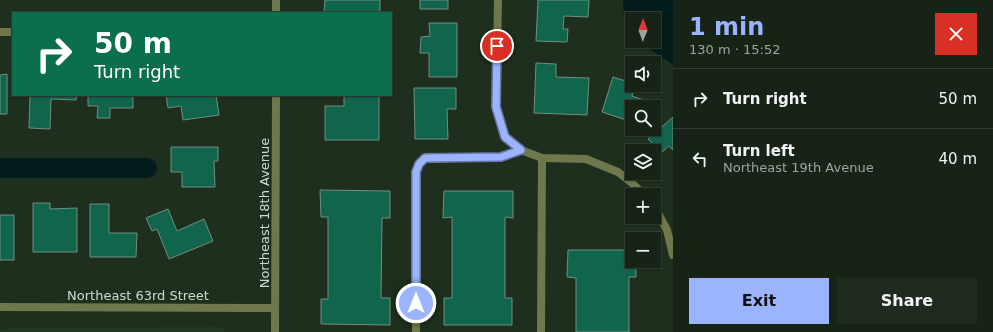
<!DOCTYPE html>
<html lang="en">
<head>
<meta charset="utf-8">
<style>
  :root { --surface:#162316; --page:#1f2b1f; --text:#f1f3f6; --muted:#9ea4a1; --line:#354035; --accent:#9cb4fd }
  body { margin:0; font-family:"DejaVu Sans",sans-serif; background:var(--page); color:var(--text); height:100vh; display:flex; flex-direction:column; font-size:15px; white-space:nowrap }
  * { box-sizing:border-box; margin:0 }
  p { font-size:13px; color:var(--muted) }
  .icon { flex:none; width:22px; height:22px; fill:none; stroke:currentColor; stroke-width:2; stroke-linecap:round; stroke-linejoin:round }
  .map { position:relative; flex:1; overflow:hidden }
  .sheet { display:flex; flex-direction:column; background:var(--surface); width:320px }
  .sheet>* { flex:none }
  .banner { position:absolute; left:12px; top:12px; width:380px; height:84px; border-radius:0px; box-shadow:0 1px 3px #0004,0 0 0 1px var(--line); background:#0b6e4f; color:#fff; overflow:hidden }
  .needle { width:26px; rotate:1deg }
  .fabs { position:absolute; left:625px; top:12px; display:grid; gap:8px }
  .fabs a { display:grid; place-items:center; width:36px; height:36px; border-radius:0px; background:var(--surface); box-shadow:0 1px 3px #0004,0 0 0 1px var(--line); font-size:20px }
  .pin { position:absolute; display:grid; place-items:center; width:34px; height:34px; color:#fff; margin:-17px; border:2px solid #fff; border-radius:50%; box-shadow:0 1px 4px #0007 }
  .me { position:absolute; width:44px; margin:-22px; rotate:0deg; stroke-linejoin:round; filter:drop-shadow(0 0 3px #0008) }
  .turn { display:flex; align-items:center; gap:14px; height:84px; padding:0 16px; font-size:18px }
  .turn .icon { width:52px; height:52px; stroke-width:2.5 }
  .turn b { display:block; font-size:28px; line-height:34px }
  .round { display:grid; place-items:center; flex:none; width:42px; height:42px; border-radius:0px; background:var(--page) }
  .overview { display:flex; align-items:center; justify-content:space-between; height:68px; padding:0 16px }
  h1 { font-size:24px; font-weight:700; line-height:30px; color:var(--accent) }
  .cta { display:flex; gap:8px; margin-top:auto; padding:8px 16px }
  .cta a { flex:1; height:46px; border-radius:0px; background:var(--accent); color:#111; font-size:16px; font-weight:700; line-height:46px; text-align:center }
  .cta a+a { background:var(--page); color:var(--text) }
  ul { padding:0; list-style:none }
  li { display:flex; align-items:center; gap:12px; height:60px; padding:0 16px; border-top:1px solid var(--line) }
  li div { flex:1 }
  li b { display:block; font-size:15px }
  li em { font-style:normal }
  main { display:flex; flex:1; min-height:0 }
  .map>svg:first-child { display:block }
  .built { fill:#223921 }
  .water { fill:#011c1b }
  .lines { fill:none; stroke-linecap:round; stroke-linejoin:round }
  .canal { stroke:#011c1b; stroke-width:20 }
  .building { fill:#11654d; stroke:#718f83 }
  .service { stroke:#6f784c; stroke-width:8 }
  .minor { stroke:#6f784c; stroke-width:8 }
  .tertiary { stroke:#6f784c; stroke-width:8 }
  .route-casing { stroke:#6575a4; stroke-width:10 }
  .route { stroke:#9cb4fd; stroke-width:7 }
  .labels { text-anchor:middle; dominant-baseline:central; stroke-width:3; stroke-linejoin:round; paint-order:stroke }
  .street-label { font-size:13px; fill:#cfdacf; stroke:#1e2f1d }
</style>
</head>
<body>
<main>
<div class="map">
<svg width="673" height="332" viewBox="0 0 673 332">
  <rect width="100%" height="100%" fill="#1e2f1d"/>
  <polygon class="built" points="216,327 220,327 225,332 0,332 0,330 14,328"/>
  <polygon class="water" points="623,0 673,0 673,65 638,41 654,41 654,19 632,19 632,37 625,32"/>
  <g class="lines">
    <polyline class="canal" points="0,168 147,168"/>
  </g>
  <g class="building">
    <polygon points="325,0 380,0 380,12 324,12"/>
    <rect x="420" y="0" width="28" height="9"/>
    <polygon points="538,0 589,0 588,17 564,16 563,29 568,29 567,42 536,41"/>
    <polygon points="429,23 457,23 457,77 429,77 429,53 420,53 421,37 430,36"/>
    <polygon points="536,63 556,64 556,77 589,78 587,115 534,113"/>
    <polygon points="7,74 7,114 0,114 0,75"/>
    <polygon points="613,77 632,83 632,85 635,85 632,96 652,103 651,107 632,107 632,122 602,112"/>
    <polygon points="414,88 456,88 456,109 447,109 448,139 415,139"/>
    <polygon points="30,95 77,95 76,100 51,99 50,129 29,128"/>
    <polygon points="88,95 133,95 133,108 110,108 110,118 97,118 98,106 88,106"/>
    <polygon points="166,95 216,95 219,115 183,120 181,106 168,108"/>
    <polygon points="344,95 379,95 379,140 325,140 325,106 344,106"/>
    <polygon points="673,117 673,150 669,146 661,153 648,139"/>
    <polygon points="171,147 218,147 218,161 214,161 215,187 182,187 182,172 171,172"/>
    <polygon points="320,190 390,191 390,218 382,218 381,298 390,298 390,325 321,324 321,299 328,299 328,217 321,217"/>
    <polygon points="444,191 513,191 513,218 505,217 505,298 512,298 512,325 444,325 444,298 452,298 452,217 443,218"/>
    <polygon points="33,203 50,203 50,209 77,208 77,252 33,252"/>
    <polygon points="90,204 109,204 109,233 137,233 136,257 90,257"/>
    <polygon points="168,209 177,231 204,219 213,241 169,259 157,229 152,231 146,218"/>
    <rect x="0" y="215" width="14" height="45"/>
    <polygon points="568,250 632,250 632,261 636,261 636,277 629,277 629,332 576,332 576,278 567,277"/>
  </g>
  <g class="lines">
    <g class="service">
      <polyline points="416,332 416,172 419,164 425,159 501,157 521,150"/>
      <polyline points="541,332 542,158"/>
    </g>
    <g class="minor">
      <polyline points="498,0 496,107 505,137 521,150 542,158 586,159 618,172 633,184 644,195"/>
      <polyline points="0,32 13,32"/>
      <polyline points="654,206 667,230 673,255"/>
      <polyline points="0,307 275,308"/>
    </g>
    <g class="tertiary">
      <polyline points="276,0 276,13"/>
      <polyline points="275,332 276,95"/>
    </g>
  </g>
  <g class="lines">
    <defs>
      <polyline id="route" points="416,303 416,172 419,164 425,158 501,157 521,150 505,137 496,107 497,46"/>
    </defs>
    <use href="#route" class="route-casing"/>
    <use href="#route" class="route"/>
  </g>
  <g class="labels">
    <g class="street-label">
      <text transform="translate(264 213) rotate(-90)">Northeast 18th Avenue</text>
      <text x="138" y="295">Northeast 63rd Street</text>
    </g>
  </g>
</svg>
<div class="fabs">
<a><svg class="needle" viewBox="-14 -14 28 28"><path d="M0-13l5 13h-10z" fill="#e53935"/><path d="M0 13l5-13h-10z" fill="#9ea4a1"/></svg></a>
<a><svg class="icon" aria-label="sound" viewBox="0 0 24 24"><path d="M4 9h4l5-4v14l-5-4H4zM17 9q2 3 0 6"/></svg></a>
<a><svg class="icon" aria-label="search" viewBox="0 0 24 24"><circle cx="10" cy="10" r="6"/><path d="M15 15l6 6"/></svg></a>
<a><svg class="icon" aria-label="layers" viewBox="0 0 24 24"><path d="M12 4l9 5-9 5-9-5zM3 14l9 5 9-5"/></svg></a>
<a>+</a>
<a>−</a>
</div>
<div class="pin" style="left:497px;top:46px;background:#d93025"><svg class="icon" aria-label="arrive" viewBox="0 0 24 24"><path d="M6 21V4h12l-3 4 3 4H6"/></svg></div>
<svg class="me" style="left:416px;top:303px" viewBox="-20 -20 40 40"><circle r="17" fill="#9cb4fd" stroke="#fff" stroke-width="3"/><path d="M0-11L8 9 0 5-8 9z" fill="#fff"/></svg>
<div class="banner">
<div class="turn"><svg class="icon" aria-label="right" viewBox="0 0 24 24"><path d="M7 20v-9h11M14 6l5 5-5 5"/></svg><div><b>50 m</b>Turn right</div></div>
</div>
</div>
<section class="sheet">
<div class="overview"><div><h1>1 min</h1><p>130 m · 15:52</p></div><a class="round" style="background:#d93025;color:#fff"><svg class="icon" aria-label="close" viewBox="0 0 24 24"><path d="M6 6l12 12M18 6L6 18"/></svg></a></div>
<ul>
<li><svg class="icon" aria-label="right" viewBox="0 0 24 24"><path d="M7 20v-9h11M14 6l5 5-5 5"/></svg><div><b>Turn right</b></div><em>50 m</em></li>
<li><svg class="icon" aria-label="left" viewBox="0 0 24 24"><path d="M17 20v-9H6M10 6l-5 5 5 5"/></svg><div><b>Turn left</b><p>Northeast 19th Avenue</p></div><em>40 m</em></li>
</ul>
<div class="cta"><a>Exit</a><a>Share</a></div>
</section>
</main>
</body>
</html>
